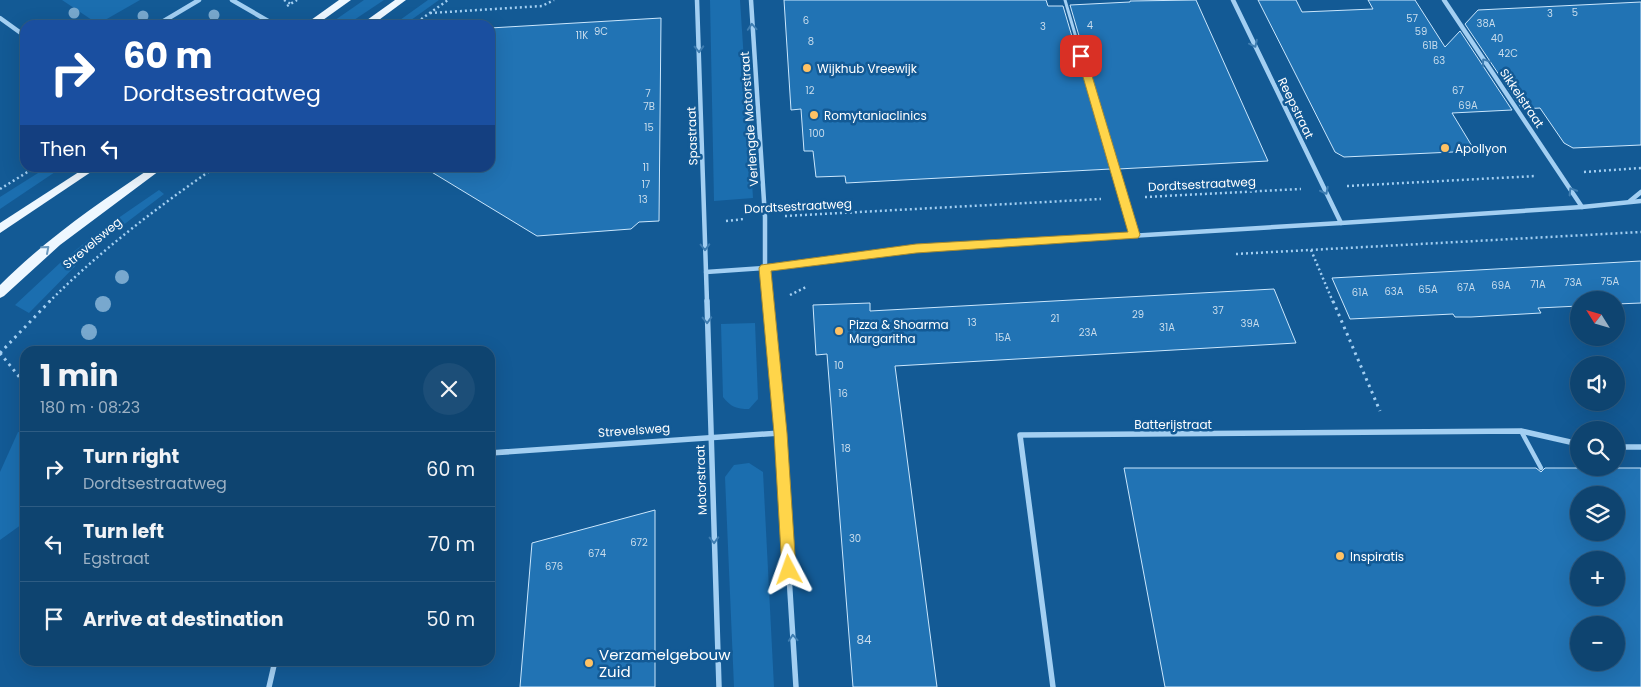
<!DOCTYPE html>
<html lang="en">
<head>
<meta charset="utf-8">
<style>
  :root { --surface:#0e4470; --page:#1c4e78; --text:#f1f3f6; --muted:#9bb0c3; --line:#2e5c83 }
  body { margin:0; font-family:Poppins,sans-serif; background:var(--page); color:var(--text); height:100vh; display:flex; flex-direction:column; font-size:19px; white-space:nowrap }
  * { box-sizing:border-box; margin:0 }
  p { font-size:16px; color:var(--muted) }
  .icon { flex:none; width:28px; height:28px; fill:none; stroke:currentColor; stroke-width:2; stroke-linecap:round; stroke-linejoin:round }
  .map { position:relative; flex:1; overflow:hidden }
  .sheet { position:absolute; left:20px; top:346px; width:475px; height:320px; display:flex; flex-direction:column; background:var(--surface); border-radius:15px; box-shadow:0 5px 20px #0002,0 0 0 1px var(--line) }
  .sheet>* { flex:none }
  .top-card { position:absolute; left:20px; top:20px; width:475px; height:152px; border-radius:15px; box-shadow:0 5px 20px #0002,0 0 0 1px var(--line); background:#1a4fa0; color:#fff; overflow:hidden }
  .needle { width:32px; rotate:307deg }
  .tools { position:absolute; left:1570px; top:291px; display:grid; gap:10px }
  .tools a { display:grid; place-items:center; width:55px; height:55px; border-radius:50%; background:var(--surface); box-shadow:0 5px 20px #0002,0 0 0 1px var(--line); font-size:25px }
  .pin { position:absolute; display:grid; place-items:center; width:42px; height:42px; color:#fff; margin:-21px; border-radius:10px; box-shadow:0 2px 8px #0006 }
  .me { position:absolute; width:55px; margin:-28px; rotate:356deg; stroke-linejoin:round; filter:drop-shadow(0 0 4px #0008) }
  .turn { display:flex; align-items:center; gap:18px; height:105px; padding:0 20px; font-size:22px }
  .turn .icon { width:65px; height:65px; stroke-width:2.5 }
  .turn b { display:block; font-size:35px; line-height:42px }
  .then { display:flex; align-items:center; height:48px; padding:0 20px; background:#0003; gap:10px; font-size:19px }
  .round { display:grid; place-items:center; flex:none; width:52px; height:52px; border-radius:26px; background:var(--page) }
  .summary { display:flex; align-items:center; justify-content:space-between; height:85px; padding:0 20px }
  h1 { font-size:30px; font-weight:700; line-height:38px }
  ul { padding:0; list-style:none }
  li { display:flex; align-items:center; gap:15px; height:75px; padding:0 20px; border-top:1px solid var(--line) }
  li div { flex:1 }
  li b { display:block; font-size:19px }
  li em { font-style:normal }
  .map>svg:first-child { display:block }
  .green { fill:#1b6eaf }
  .building { fill:#2173b4; stroke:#cbe7fd; fill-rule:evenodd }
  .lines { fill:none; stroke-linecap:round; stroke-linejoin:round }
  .path-far1 { stroke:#a3cff2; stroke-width:2.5; stroke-dasharray:2 3; stroke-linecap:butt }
  .path { stroke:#a3cff2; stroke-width:3; stroke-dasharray:2.5 4.5; stroke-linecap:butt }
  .lane-far1 { stroke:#a3cff2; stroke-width:3 }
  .lane { stroke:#a3cff2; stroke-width:4.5 }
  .street-far1 { stroke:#a3cff2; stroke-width:4.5 }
  .street { stroke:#a3cff2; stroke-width:5.5 }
  .primary { fill:#eef7ff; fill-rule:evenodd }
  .tree { fill:#78a8ce }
  .oneway { stroke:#3e7db1 }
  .oneway2 { stroke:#6b99bf }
  .route { fill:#ffd54a; stroke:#a68a30 }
  .poi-dot { fill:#ffc264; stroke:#135a95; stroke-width:2 }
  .labels { text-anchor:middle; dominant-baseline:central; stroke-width:5; stroke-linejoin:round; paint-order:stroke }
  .number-label { font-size:10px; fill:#c8dcec }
  .poi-label { font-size:12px; fill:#fff; stroke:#135a95; text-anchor:start }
  .street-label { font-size:12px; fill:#fff; stroke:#135a95 }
  .near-number-label { font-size:12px; fill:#c8dcec }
  .near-poi-label { font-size:15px; fill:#fff; stroke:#135a95; text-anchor:start }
</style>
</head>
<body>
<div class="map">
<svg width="1641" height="687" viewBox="0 0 1641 687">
  <rect width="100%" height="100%" fill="#135a95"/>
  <g class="green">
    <polygon points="62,0 140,0 98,24"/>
    <polygon points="364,0 384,0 348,24 328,25"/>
    <polygon points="428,0 439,0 404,25 393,25"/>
    <polygon points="710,0 740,0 753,198 714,201"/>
    <polygon points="46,168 61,168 0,209 0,197"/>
    <polygon points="159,190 164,194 93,248 29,313 15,305 60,263 98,232"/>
    <path d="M755 323 758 399 749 409C736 409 731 407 723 397L721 324Z"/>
    <polygon points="18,432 25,433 25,522 0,540 0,472"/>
    <polygon points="749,463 763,472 774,687 734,687 725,477 734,465"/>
  </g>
  <g class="building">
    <polygon points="784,0 1046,0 1048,6 1063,6 1111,169 846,183 845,176 816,177 813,151 804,151 801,109 791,110"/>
    <polygon points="1196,0 1268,161 1118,169 1070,5 1130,2 1130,1"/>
    <polygon points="1258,0 1296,0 1302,12 1373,9 1368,0 1415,0 1445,47 1460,31 1512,110 1452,113 1475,151 1344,157 1335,152"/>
    <polygon points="1641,2 1641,145 1573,148 1564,143 1540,108 1522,109 1465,24 1478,10"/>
    <polygon points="661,18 659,221 639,222 631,229 537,236 425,168 490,168 490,28"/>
    <polygon points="1641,261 1641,303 1616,304 1616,300 1579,300 1579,306 1538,308 1541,313 1471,317 1455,317 1453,314 1350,319 1332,278"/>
    <polygon points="1274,289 1296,343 895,366 937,687 853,687 827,354 816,355 813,305 870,303 870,311"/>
    <path d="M1124 468H1536L1541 472 1545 468H1641V687H1165ZM1579 495H1616V532H1579ZM1579 560H1616V598H1579ZM1579 625H1616V662H1579Z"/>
    <polygon points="655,510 655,687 520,687 532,543"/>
  </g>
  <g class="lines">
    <g class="path-far1">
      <polyline points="284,0 291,4"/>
      <polyline points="287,6 297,0"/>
      <polyline points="430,13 542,6 554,0"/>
      <polyline points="413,25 448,0"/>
      <polyline points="1584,172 1641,168"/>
      <polyline points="1347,186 1536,176"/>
      <polyline points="0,189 34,168"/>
      <polyline points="1145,197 1301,189"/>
      <polyline points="785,216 1101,199"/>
      <polyline points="726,221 744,219"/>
      <polyline points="1311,250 1333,302"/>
      <polyline points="1236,254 1641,232"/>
      <polyline points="790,295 806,287"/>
      <path d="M49 302C100 251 155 209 214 168"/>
    </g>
    <g class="path">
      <polyline points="1333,301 1380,411"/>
      <polyline points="0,353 50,301"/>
      <polyline points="0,353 25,384"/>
    </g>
    <polyline class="lane-far1" points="1065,0 1134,235"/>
    <polyline class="lane" points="1521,431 1541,468"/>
    <g class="street-far1">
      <polyline points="232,0 275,25"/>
      <polyline points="697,0 707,302"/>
      <polyline points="751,0 765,217 765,268 768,302"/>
      <polyline points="1233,0 1341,223"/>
      <polyline points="1444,0 1582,207"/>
      <polyline points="0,18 25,36"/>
      <polyline points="157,25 199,0"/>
      <polyline points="1630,201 1641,192"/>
      <polyline points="706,272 765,268 916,249 1341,223 1582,207 1641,201"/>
    </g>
    <g class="street">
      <polyline points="707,301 719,687"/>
      <polyline points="768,301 780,433 796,687"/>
      <polyline points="1616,447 1641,447"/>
      <polyline points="490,453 780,433"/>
      <polyline points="269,687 275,661"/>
      <polyline points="1053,687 1020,435 1521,431 1579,444"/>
    </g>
    <g class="primary">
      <polygon points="339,0 351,0 316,25 304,25"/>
      <polygon points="395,0 406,0 372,25 360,25"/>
      <polygon points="85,168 97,168 0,233 0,223"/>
      <path d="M151 168H163L60 245 4 296 0 298V285C45 240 98 203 151 168Z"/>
    </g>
  </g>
  <g class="tree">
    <circle cx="74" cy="13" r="5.5"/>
    <circle cx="214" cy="15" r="5.5"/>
    <circle cx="143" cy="16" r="5.5"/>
    <circle cx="122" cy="277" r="7"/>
    <circle cx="103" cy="304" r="8"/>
    <circle cx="89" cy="332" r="8"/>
  </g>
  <defs><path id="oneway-chevron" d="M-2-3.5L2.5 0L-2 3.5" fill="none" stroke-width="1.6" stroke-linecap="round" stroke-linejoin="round" transform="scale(1.25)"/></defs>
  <g class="oneway">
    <use href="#oneway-chevron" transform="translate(752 27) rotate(-94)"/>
    <use href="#oneway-chevron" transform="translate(1254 44) rotate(64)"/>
    <use href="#oneway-chevron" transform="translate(699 49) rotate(88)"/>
    <use href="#oneway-chevron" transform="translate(1485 62) rotate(-124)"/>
    <use href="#oneway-chevron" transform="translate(1325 191) rotate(63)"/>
    <use href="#oneway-chevron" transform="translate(1572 191) rotate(-122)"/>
    <use href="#oneway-chevron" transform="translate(705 247) rotate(89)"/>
    <use href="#oneway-chevron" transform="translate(707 320) rotate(88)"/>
    <use href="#oneway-chevron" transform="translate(714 540) rotate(88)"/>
    <use href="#oneway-chevron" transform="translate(793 638) rotate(-94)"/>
  </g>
  <use class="oneway2" href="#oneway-chevron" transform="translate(46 249) rotate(-41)"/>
  <polygon class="route" points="1081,53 1086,56 1140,235 1138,238 916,253 771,271 787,433 796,570 794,574 789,576 784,574 782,570 774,433 759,268 761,265 916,244 1128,232 1077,56"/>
  <g class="poi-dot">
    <circle cx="807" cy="68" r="5"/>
    <circle cx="814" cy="115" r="5"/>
    <circle cx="1445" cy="148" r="5"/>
    <circle cx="839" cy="331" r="5"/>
    <circle cx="1340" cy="556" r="5"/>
    <circle cx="589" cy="663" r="5"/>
  </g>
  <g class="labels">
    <g class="number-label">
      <text x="1575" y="12">5</text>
      <text x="1550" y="13">3</text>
      <text x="1412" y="18">57</text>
      <text x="806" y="20">6</text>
      <text x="1486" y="23">38A</text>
      <text x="1090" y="25">4</text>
      <text x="1043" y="26">3</text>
      <text x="601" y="31">9C</text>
      <text x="1421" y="31">59</text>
      <text x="582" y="35">11K</text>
      <text x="1497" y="38">40</text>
      <text x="811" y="41">8</text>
      <text x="1430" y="45">61B</text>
      <text x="1508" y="53">42C</text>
      <text x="1439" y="60">63</text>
      <text x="810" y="90">12</text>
      <text x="1458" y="90">67</text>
      <text x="648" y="93">7</text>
      <text x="1468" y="105">69A</text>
      <text x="649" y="106">7B</text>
      <text x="649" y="127">15</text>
      <text x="817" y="133">100</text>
      <text x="646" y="167">11</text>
      <text x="646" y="184">17</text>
      <text x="643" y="199">13</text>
      <text x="1610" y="281">75A</text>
      <text x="1573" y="282">73A</text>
      <text x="1538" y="284">71A</text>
      <text x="1501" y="285">69A</text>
      <text x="1466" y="287">67A</text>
      <text x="1428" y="289">65A</text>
      <text x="1394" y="291">63A</text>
      <text x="1360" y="292">61A</text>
      <text x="1218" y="310">37</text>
      <text x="1138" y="314">29</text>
      <text x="1055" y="318">21</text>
      <text x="972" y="322">13</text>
      <text x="1250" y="323">39A</text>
      <text x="1167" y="327">31A</text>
      <text x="1088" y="332">23A</text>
      <text x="1003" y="337">15A</text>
      <text x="839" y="365">10</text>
      <text x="843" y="393">16</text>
      <text x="846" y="448">18</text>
      <text x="855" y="538">30</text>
      <text x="639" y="542">672</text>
      <text x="597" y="553">674</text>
      <text x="554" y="566">676</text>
    </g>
    <g class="poi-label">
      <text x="817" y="68">Wijkhub Vreewijk</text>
      <text x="824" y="115">Romytaniaclinics</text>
      <text x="1455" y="148">Apollyon</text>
      <text x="849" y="324">Pizza &amp; Shoarma<tspan x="849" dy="14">Margaritha</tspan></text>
      <text x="1350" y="556">Inspiratis</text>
    </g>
    <g class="street-label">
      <text transform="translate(1522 98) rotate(56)">Sikkelstraat</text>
      <text transform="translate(1296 108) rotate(64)">Reepstraat</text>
      <text transform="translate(749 119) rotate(-94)">Verlengde Motorstraat</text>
      <text transform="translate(692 136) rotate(-92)">Spastraat</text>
      <text transform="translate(1202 184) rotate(-3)">Dordtsestraatweg</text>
      <text transform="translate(798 206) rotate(-3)">Dordtsestraatweg</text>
      <text transform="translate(92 243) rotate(-40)">Strevelsweg</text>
      <text x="1173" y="424">Batterijstraat</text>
      <text transform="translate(634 430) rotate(-4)">Strevelsweg</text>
      <text transform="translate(701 480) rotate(-92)">Motorstraat</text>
    </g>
    <g class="near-number-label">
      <text x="864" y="639">84</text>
    </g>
    <g class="near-poi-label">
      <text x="599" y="654">Verzamelgebouw<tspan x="599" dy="17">Zuid</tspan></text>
    </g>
  </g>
</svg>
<div class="tools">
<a><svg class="needle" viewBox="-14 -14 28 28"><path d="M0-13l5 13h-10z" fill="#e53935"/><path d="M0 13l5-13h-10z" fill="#9bb0c3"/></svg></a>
<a><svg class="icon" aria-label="sound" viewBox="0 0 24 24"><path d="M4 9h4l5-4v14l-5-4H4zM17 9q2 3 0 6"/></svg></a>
<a><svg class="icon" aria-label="search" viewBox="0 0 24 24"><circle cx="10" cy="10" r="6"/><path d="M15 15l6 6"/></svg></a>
<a><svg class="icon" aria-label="layers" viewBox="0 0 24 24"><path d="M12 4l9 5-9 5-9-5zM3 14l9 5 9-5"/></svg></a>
<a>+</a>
<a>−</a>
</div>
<div class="pin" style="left:1081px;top:56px;background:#d93025"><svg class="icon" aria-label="arrive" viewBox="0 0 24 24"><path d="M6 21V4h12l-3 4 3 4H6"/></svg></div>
<svg class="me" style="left:789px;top:570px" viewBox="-20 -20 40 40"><path d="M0-17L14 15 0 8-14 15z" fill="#ffd54a" stroke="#fff" stroke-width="4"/></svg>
<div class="top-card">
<div class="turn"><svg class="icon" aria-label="right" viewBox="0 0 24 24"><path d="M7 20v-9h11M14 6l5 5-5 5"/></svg><div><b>60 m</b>Dordtsestraatweg</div></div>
<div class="then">Then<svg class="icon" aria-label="left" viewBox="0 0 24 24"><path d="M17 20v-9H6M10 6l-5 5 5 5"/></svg></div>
</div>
<section class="sheet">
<div class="summary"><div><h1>1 min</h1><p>180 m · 08:23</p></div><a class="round"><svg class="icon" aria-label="close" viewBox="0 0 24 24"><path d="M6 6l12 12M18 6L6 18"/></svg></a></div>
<ul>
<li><svg class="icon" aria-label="right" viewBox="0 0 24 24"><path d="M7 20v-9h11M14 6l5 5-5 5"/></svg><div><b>Turn right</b><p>Dordtsestraatweg</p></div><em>60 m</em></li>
<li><svg class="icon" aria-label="left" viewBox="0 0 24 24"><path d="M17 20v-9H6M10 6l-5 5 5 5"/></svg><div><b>Turn left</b><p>Egstraat</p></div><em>70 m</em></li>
<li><svg class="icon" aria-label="arrive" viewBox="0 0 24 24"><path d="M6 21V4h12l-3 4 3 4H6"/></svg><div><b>Arrive at destination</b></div><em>50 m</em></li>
</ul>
</section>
</div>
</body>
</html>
